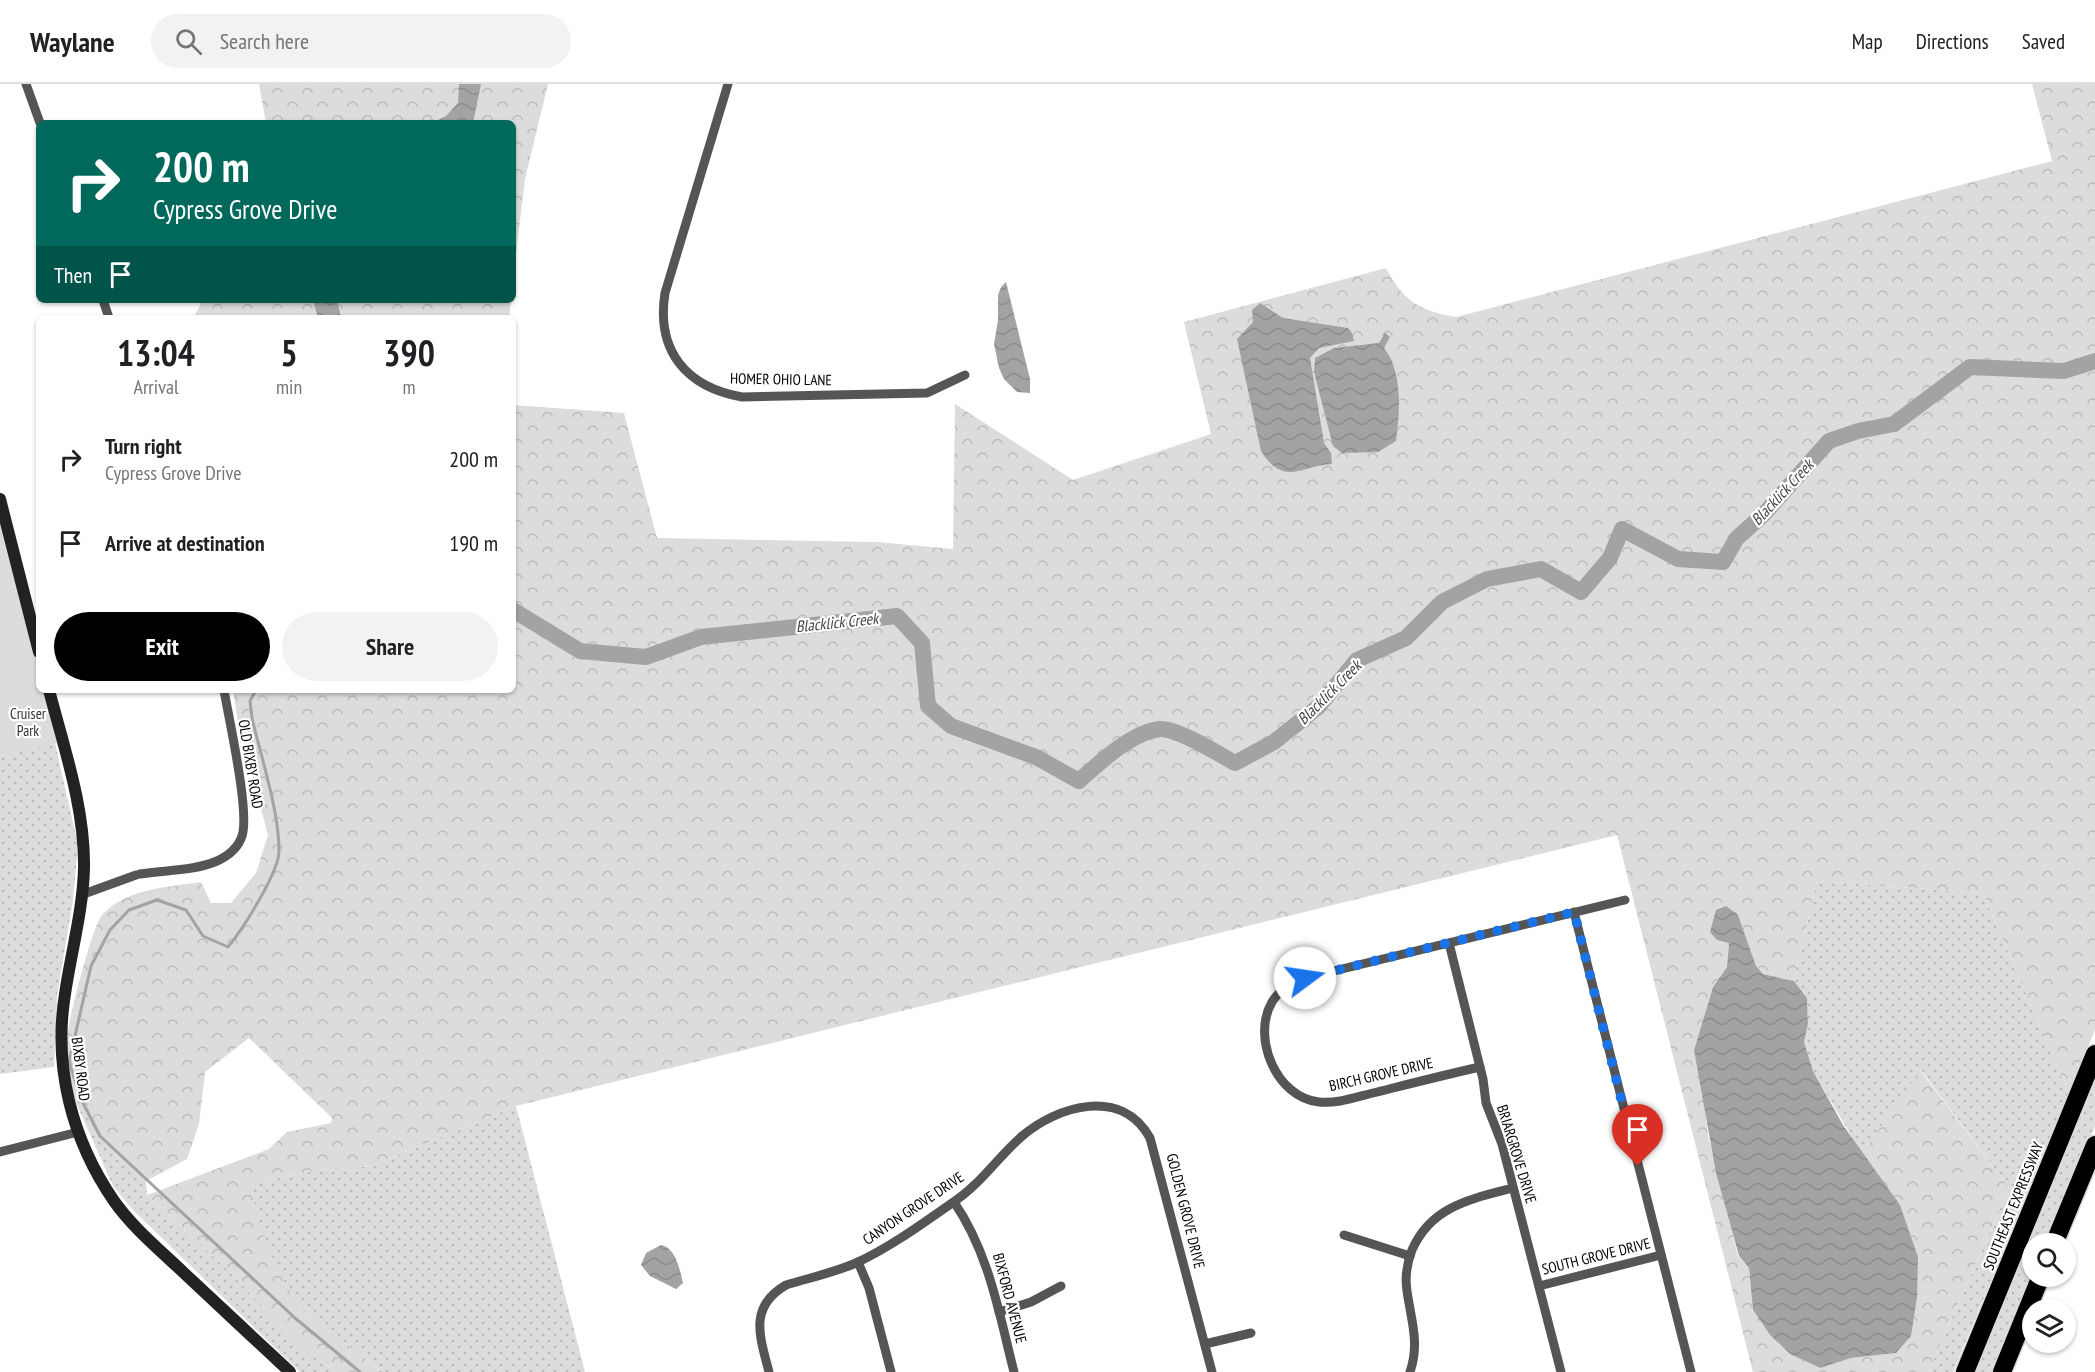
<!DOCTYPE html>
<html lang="en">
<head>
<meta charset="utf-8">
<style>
  :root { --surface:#fff; --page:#f2f2f2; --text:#202124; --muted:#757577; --line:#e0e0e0; --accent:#000 }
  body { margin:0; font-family:"PT Sans Narrow",sans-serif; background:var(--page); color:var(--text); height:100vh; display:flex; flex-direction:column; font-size:22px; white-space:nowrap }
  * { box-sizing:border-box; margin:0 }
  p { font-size:20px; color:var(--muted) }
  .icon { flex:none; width:33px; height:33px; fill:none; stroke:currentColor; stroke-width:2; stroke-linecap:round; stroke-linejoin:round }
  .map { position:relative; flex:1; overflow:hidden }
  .drawer { position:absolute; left:36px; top:231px; width:480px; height:378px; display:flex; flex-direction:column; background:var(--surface); border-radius:9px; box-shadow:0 2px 4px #0004 }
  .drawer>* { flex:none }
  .top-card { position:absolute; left:36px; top:36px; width:480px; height:183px; border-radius:9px; box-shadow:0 2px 4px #0004; background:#00695c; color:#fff; overflow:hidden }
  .controls { position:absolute; left:2022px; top:1149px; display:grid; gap:12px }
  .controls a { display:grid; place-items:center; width:54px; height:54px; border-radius:50%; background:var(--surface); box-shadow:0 2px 4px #0004; font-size:30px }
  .pin { position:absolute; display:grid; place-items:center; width:51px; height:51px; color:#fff; margin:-62px -26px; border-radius:50% 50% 50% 0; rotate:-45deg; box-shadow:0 0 6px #0007 }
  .pin .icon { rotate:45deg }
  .me { position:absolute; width:66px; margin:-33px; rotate:76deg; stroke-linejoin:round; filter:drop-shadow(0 0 4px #0008) }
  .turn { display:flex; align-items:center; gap:21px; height:126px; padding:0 18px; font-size:27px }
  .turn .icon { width:78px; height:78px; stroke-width:2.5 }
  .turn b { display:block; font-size:42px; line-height:51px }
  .then { display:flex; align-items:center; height:57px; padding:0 18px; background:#0003; gap:12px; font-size:22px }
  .eta { display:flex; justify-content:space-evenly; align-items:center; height:102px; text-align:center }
  .eta b { font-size:36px; font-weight:800; line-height:42px }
  .button { display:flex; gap:12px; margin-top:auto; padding:12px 18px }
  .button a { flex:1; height:69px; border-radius:36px; background:var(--accent); color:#fff; font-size:24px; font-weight:800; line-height:69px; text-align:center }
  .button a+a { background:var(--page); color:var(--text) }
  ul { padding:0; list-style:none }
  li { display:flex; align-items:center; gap:18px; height:84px; padding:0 18px }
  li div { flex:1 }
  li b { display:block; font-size:22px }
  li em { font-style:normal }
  header { display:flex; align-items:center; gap:36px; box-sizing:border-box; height:84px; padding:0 30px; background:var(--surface); border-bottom:2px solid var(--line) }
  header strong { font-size:28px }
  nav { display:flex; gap:33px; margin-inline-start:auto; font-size:21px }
  .search { width:420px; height:54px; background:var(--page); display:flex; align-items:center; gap:15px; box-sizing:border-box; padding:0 21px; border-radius:33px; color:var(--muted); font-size:22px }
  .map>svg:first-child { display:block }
  .grass { fill:url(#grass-dots) }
  .forest { fill:url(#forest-crowns) }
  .green { fill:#dcdcdc }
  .water { fill:url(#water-waves) }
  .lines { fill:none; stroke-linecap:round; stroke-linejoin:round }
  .stream { stroke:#a3a3a3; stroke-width:3 }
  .river { stroke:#a3a3a3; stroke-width:16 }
  .highway-casing { stroke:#dbdbdb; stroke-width:21 }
  .street { stroke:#555; stroke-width:9 }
  .secondary { stroke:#222; stroke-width:12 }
  .highway { stroke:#000; stroke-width:18 }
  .route { stroke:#1a73e8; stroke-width:10; stroke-dasharray:0 18 }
  .labels { text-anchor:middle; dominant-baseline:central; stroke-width:4.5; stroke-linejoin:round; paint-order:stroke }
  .street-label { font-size:15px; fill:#000; stroke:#fff }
  .park-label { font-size:15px; fill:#333; stroke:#fff }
  .water-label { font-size:16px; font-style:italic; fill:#444; stroke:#fff }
</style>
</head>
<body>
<header>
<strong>Waylane</strong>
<div class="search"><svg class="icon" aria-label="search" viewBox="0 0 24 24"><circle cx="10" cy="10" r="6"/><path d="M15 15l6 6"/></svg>Search here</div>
<nav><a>Map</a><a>Directions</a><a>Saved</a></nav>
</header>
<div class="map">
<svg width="2095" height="1288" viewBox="0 0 2095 1288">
  <defs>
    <pattern id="grass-dots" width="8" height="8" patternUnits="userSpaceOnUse" patternTransform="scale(1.5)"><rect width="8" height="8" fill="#dcdcdc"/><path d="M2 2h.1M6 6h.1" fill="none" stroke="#bbb" stroke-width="1.8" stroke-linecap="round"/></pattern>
    <pattern id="forest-crowns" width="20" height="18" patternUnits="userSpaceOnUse" patternTransform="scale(1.5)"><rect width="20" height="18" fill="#dcdcdc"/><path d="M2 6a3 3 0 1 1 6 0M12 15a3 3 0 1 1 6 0" fill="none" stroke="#bbb"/></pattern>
    <pattern id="water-waves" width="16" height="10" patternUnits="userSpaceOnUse" patternTransform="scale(1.5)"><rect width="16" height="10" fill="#a3a3a3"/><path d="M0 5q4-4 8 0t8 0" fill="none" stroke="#8b8b8b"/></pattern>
  </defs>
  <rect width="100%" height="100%" fill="#fff"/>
  <g class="grass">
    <polygon points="55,659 78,761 73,816 57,912 54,983 0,990 0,672"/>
    <polygon points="1817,797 1983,809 2069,1010 1953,1288 1928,1288 2009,1104 1921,986 1862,1070 1813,987 1804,958 1808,940 1807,914 1794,897"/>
    <polygon points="2095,987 2095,1042 2047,1159 2032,1160 2032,1192 1994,1288 1972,1288"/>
    <polygon points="74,1014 146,1097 147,1111 228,1186 303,1265 337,1288 300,1288 133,1126 113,1102"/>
    <polygon points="516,1022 585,1288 383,1288 303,1227 280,1191 256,1137 252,1099 319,1086 371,1082"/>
  </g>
  <g class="forest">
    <polygon points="259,0 548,0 525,95 513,194 513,39 266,39"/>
    <path d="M2032 0H2095V946L2069 1010 1983 809 1817 797 1794 897 1763 890 1756 882 1738 831 1729 858 1727 883 1713 903 1694 966 1702 999 1708 1051 1738 1172 1749 1184 1753 1226 1770 1251 1790 1270 1820 1284 1851 1274 1896 1269 1906 1145 1900 1121 1862 1070 1920 986 2009 1104 1928 1288H1753L1617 751 516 1022 371 1082 319 1086 252 1099 257 1137 280 1191 303 1227 383 1288H337L303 1265 228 1186 147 1111 269 1065 287 1048 331 1039 332 1034 249 954 205 988 199 1040 187 1075 146 1097C121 1073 93 1045 75 1014 65 998 64 970 67 952 69 934 93 839 103 830 128 804 168 803 201 798L211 819H231L256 789 268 751 238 638 233 606H513V321L624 329 657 454 876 458 953 465 955 320 1073 396 1211 350 1184 238 1386 184C1403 217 1420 227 1456 233L2052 77Z"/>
    <polygon points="203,216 511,216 509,234 447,232 447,234 193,234"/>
  </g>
  <polygon class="green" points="0,415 39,568 39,606 49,606 62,658 0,672"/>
  <g class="water">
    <polygon points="459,0 481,0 473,39 432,39 446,32 458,19"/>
    <polygon points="1006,198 1030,295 1030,309 1017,308 1004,295 999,284 994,260 998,236 998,211 1001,203"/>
    <polygon points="313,216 337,216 341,234 318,234"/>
    <path d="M1260 219 1283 234 1348 244 1352 249 1354 257 1319 264 1310 274 1324 359 1331 369 1332 380C1302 381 1284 404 1261 367L1237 255 1253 238 1252 226Z"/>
    <path d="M1385 249 1390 253 1384 264C1403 288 1400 329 1396 357L1378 368 1342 369 1333 362 1314 288 1315 274 1334 264 1379 259Z"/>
    <polygon points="1726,822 1738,831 1756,882 1763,890 1794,897 1807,914 1808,940 1804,958 1813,987 1843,1041 1900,1121 1918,1173 1917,1213 1911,1252 1896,1269 1851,1274 1820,1284 1790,1270 1770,1251 1753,1226 1749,1184 1739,1172 1716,1089 1694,966 1713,903 1727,883 1729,859 1717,856 1710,848 1716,826"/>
    <path d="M661 1161C676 1164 680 1186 683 1199L676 1205 650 1192 641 1181 646 1169Z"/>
  </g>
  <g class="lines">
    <path class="stream" d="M256 606 250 617 252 634C261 673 279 727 279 766 280 787 242 846 228 863L203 852 186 826 157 816 129 826 110 846 91 882 69 978 81 1015 100 1052 295 1234 360 1288"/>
    <path class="river" d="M513 526 580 567 646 573 701 553 897 532 922 559 928 622 951 642 1036 673 1079 697C1099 679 1132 648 1160 645 1177 644 1219 670 1235 679L1274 658 1318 623 1357 576 1406 554 1442 518 1487 495 1541 485 1581 508 1610 474 1622 445 1678 475 1723 478 1737 454 1764 430 1829 357 1858 347 1894 340 1970 283 2064 287 2095 277"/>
    <defs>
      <g id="highway">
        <polyline points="2054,1160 2095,1061"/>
        <polyline points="1965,1288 2095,970"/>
        <polyline points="2002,1288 2041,1192"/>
      </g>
    </defs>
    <use href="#highway" class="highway-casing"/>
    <g class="street">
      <polyline points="26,0 40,39"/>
      <path d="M728 0 665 209C656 267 686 303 742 313L927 309 965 291"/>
      <polyline points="103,216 109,234"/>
      <path d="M140 790C164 786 194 787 217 777 228 772 238 764 242 752 250 728 229 636 224 606"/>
      <polyline points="81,811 136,791"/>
      <polyline points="1574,828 1691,1288"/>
      <polyline points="1449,859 1483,995 1486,1019 1502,1060 1561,1288"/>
      <path d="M1480 983C1444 991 1409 1000 1373 1009 1356 1013 1337 1020 1319 1018 1277 1014 1251 954 1272 918 1280 905 1292 899 1305 894L1625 816"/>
      <polyline points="0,1068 78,1048"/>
      <path d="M954 1118C989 1169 999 1229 1014 1288"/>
      <polyline points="1344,1151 1410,1172"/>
      <polyline points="858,1178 869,1204 891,1288"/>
      <polyline points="1539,1202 1661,1171"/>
      <polyline points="999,1228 1031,1218 1061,1202"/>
      <polyline points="1205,1260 1251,1249"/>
      <path d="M769 1288C760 1253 748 1223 786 1201 809 1194 833 1189 856 1179 889 1164 922 1140 952 1119 980 1101 997 1074 1021 1053 1058 1021 1122 1003 1150 1054L1212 1288"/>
      <path d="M1410 1288C1420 1259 1411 1236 1407 1207 1405 1194 1407 1179 1412 1166 1431 1122 1471 1115 1513 1104"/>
    </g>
    <g class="secondary">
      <polyline points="0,415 39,568"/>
      <path d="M49 606C64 664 85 724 84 784 83 826 71 869 65 910 53 983 72 1056 114 1117 133 1144 160 1166 184 1189 219 1222 255 1255 290 1288"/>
    </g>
    <use href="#highway" class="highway"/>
  </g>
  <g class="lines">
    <polyline class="route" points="1305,894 1574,828 1638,1082"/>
  </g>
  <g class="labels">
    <g class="street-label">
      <text transform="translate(781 295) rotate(1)">HOMER OHIO LANE</text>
      <text transform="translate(251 680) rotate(81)">OLD BIXBY ROAD</text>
      <text transform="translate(81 985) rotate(83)">BIXBY ROAD</text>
      <text transform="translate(1381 990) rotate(-13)">BIRCH GROVE DRIVE</text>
      <text transform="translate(1517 1070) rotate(73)">BRIARGROVE DRIVE</text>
      <text transform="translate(2013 1122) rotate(-68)">SOUTHEAST EXPRESSWAY</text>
      <text transform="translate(913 1124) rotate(-34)">CANYON GROVE DRIVE</text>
      <text transform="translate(1186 1127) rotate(76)">GOLDEN GROVE DRIVE</text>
      <text transform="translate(1596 1172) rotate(-14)">SOUTH GROVE DRIVE</text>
      <text transform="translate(1010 1214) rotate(75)">BIXFORD AVENUE</text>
    </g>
    <g class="park-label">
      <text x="28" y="629">Cruiser<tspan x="28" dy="17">Park</tspan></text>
    </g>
    <g class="water-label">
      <text transform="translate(1782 408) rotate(-47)">Blacklick Creek</text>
      <text transform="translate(837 538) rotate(-6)">Blacklick Creek</text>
      <text transform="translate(1329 608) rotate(-45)">Blacklick Creek</text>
    </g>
  </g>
</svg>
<div class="controls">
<a><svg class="icon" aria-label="search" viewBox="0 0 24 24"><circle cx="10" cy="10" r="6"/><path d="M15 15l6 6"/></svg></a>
<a><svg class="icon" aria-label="layers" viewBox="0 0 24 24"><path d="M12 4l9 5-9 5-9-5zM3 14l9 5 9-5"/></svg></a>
</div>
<div class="pin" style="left:1638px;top:1082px;background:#d93025"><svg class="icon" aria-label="arrive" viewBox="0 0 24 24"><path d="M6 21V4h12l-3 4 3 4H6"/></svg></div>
<svg class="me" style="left:1305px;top:894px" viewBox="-20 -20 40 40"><circle r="19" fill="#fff"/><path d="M0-13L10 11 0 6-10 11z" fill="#1a73e8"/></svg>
<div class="top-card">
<div class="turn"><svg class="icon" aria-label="right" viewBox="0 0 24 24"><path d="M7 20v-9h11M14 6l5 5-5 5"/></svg><div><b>200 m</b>Cypress Grove Drive</div></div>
<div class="then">Then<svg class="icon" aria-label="arrive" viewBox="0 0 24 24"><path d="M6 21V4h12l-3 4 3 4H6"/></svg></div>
</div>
<section class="drawer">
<div class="eta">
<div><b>13:04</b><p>Arrival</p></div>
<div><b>5</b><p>min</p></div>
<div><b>390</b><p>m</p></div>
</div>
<ul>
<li><svg class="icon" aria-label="right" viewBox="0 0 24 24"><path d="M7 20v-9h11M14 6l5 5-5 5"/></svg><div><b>Turn right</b><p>Cypress Grove Drive</p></div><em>200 m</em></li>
<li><svg class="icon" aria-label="arrive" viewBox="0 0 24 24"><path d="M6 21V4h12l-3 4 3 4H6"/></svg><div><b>Arrive at destination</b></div><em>190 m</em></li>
</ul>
<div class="button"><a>Exit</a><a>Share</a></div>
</section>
</div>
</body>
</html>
